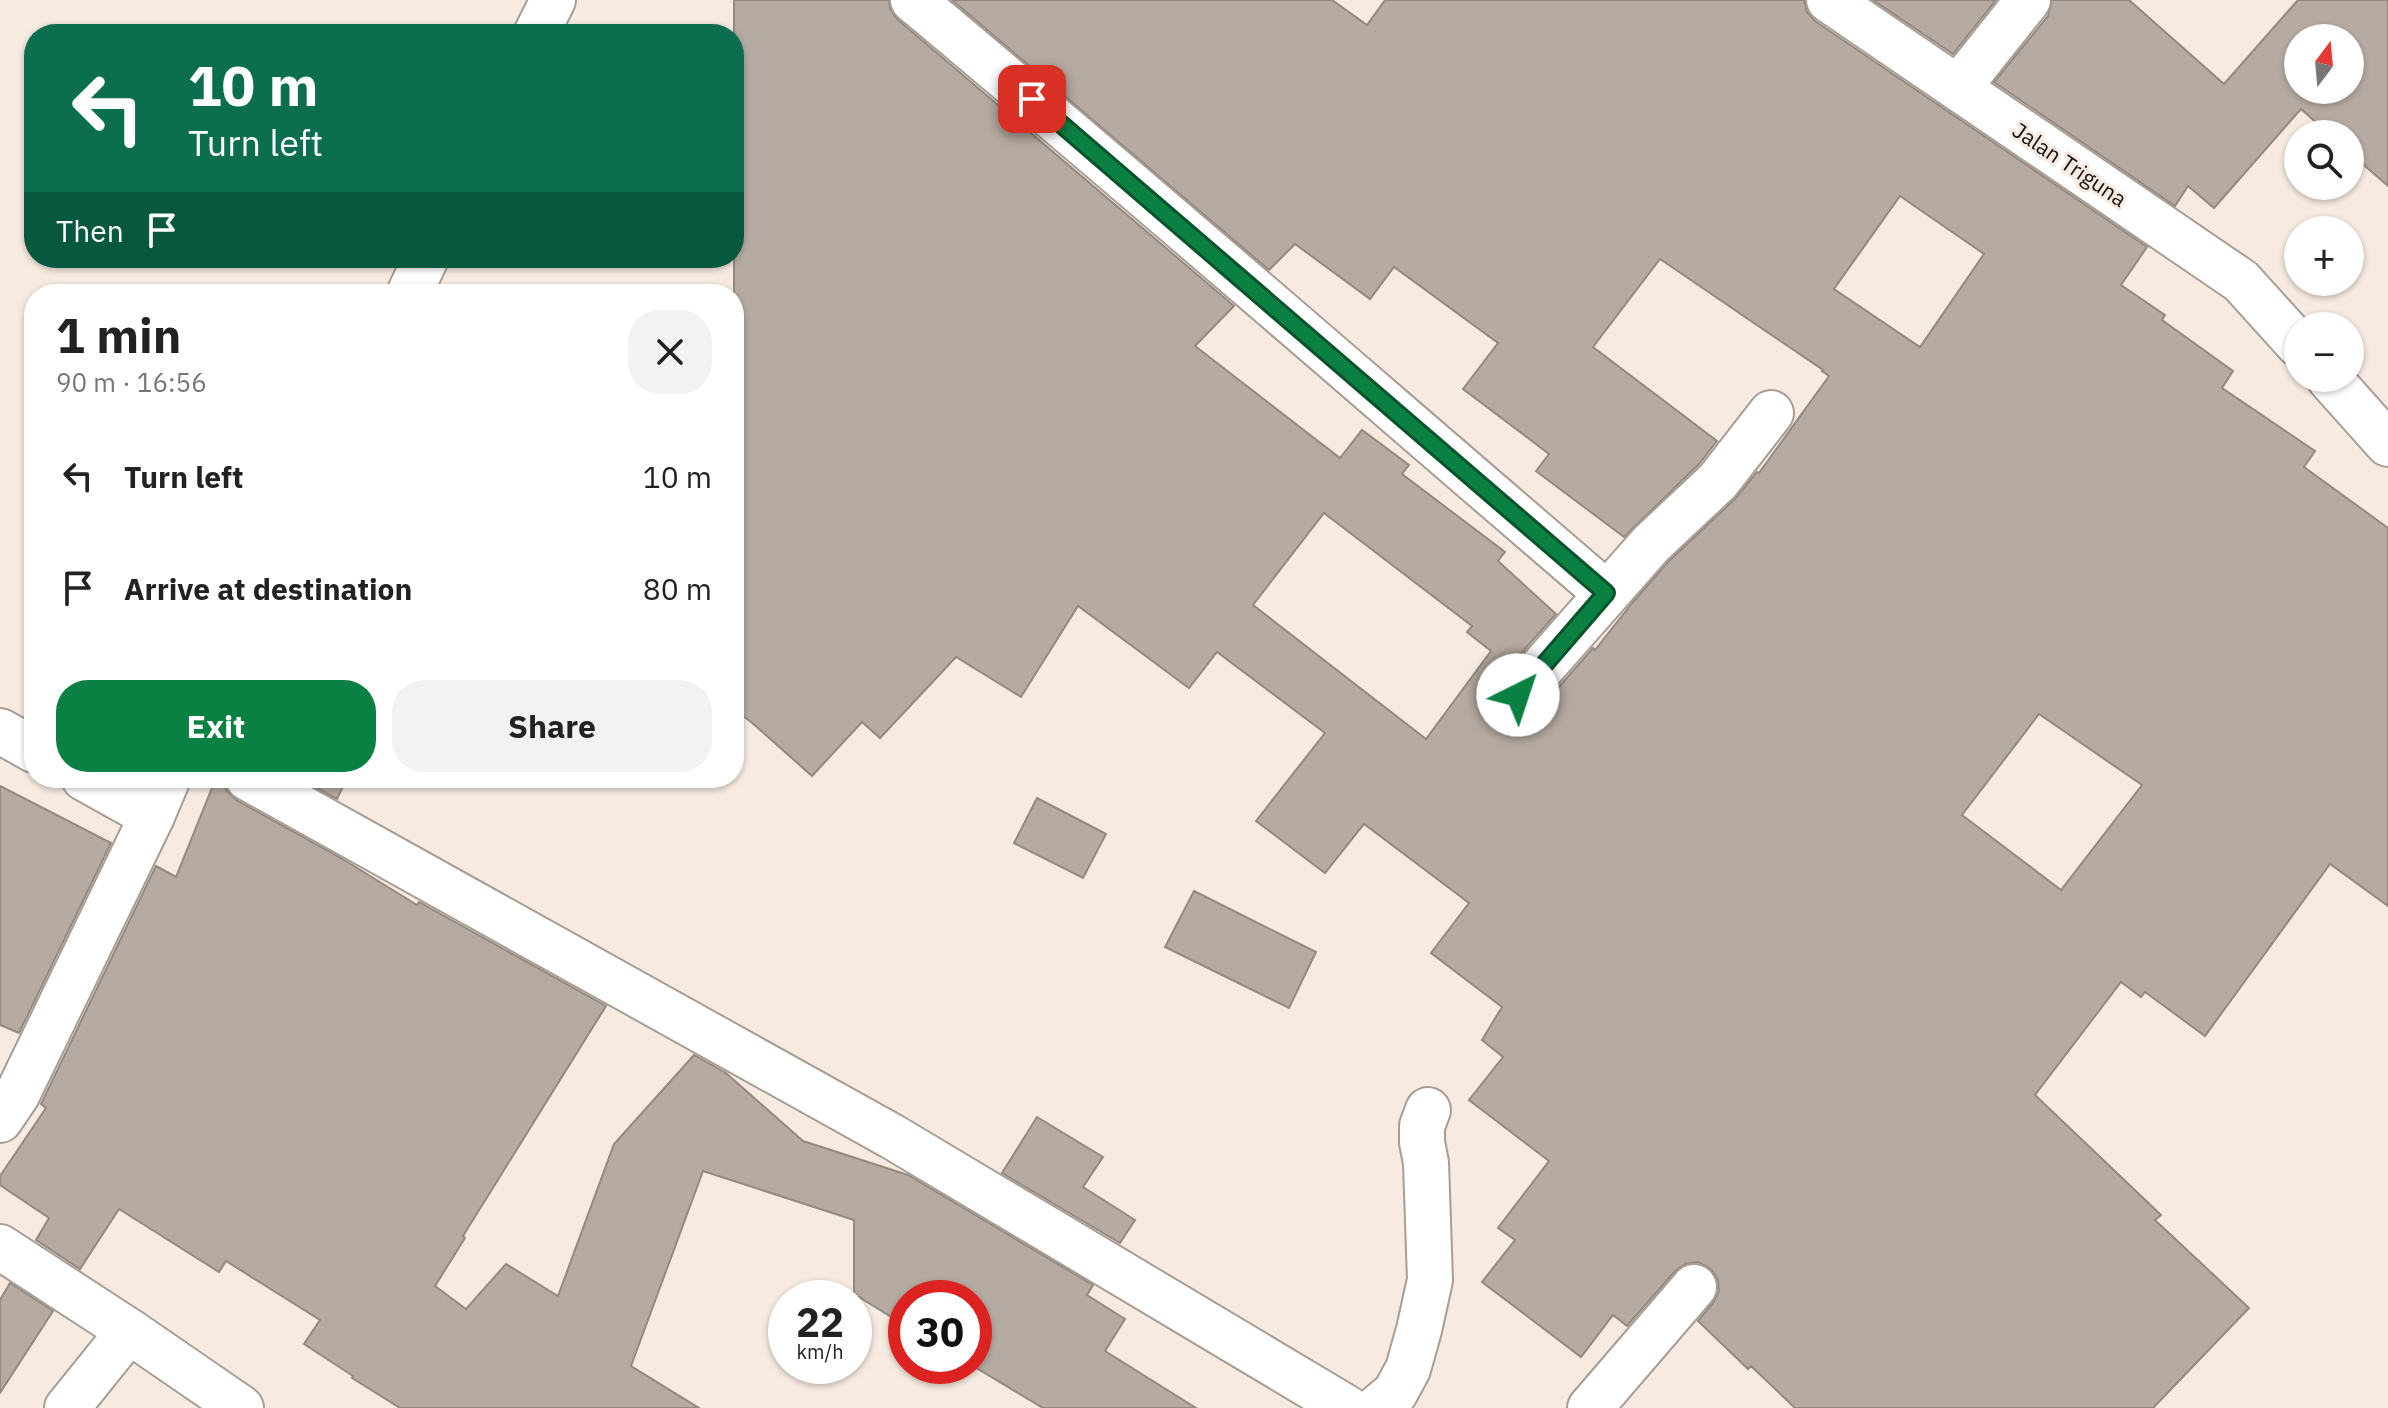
<!DOCTYPE html>
<html lang="en">
<head>
<meta charset="utf-8">
<style>
  :root { --surface:#fff; --page:#f2f2f2; --text:#222; --muted:#767676; --accent:#0b8043 }
  body { margin:0; font-family:"IBM Plex Sans",sans-serif; background:var(--page); color:var(--text); height:100vh; display:flex; flex-direction:column; font-size:30px; white-space:nowrap }
  * { box-sizing:border-box; margin:0 }
  p { font-size:26px; color:var(--muted) }
  .icon { flex:none; width:44px; height:44px; fill:none; stroke:currentColor; stroke-width:2; stroke-linecap:round; stroke-linejoin:round }
  .map { position:relative; flex:1; overflow:hidden }
  .drawer { position:absolute; left:24px; top:284px; width:720px; height:504px; display:flex; flex-direction:column; background:var(--surface); border-radius:32px; box-shadow:0 2px 6px #0004 }
  .drawer>* { flex:none }
  .guide { position:absolute; left:24px; top:24px; width:720px; height:244px; border-radius:32px; box-shadow:0 2px 6px #0004; background:#0b6e4f; color:#fff; overflow:hidden }
  .needle { width:52px; rotate:16deg }
  .fabs { position:absolute; left:2284px; top:24px; display:grid; gap:16px }
  .fabs a { display:grid; place-items:center; width:80px; height:80px; border-radius:50%; background:var(--surface); box-shadow:0 2px 6px #0004; font-size:40px }
  .speed { position:absolute; left:768px; top:1280px; display:flex; gap:16px; font-size:40px; font-weight:700; text-align:center }
  .speed>* { display:grid; place-content:center; width:104px; height:104px; border-radius:50%; background:var(--surface); box-shadow:0 2px 6px #0004; line-height:1 }
  .speed small { font-size:20px; font-weight:400 }
  .speed .limit { border:12px solid #d22; background:#fff; color:#111 }
  .pin { position:absolute; display:grid; place-items:center; width:68px; height:68px; color:#fff; margin:-34px; border-radius:16px; box-shadow:0 4px 12px #0006 }
  .me { position:absolute; width:88px; margin:-44px; rotate:41deg; stroke-linejoin:round; filter:drop-shadow(0 0 6px #0008) }
  .turn { display:flex; align-items:center; gap:28px; height:168px; padding:0 32px; font-size:36px }
  .turn .icon { width:104px; height:104px; stroke-width:2.5 }
  .turn b { display:block; font-size:56px; line-height:68px }
  .then { display:flex; align-items:center; height:76px; padding:0 32px; background:#0003; gap:16px; font-size:30px }
  .round { display:grid; place-items:center; flex:none; width:84px; height:84px; border-radius:32px; background:var(--page) }
  .head { display:flex; align-items:center; justify-content:space-between; height:136px; padding:0 32px }
  h1 { font-size:48px; font-weight:700; line-height:60px }
  .button { display:flex; gap:16px; margin-top:auto; padding:16px 32px }
  .button a { flex:1; height:92px; border-radius:32px; background:var(--accent); color:#fff; font-size:32px; font-weight:700; line-height:92px; text-align:center }
  .button a+a { background:var(--page); color:var(--text) }
  ul { padding:0; list-style:none }
  li { display:flex; align-items:center; gap:24px; height:112px; padding:0 32px }
  li div { flex:1 }
  li b { display:block; font-size:30px }
  li em { font-style:normal }
  .map>svg:first-child { display:block }
  .building { fill:#b6aba2; stroke:#948980; stroke-width:2; fill-rule:evenodd }
  .lines { fill:none; stroke-linecap:round; stroke-linejoin:round }
  .minor-casing { stroke:#a89d94; stroke-width:48 }
  .minor { stroke:#fff; stroke-width:44 }
  .route-casing { stroke:#07532c; stroke-width:20 }
  .route { stroke:#0b8043; stroke-width:14 }
  .labels { text-anchor:middle; dominant-baseline:central; stroke-width:6; stroke-linejoin:round; paint-order:stroke }
  .street-label { font-size:22px; fill:#191612; stroke:#f6eae1 }
</style>
</head>
<body>
<div class="map">
<svg width="2388" height="1408" viewBox="0 0 2388 1408">
  <rect width="100%" height="100%" fill="#f6eae1"/>
  <g class="building">
    <path d="M734 0H889L890 9 897 19 1234 306 1195 346 1340 458 1362 430 1409 465 1402 474 1505 552 1498 561 1556 614 1499 678 1494 689V702L1501 713 1514 720 1527 718 1537 712 1593 648 1595 650 1633 602 1669 561 1735 499 1757 472 1759 473 1829 376 1822 371 1823 370 1660 259 1593 347 1717 441 1699 464 1624 537 1536 471 1549 454 1463 389 1498 343 1394 267 1370 299 1295 244 1269 270 952 0H1332L1367 25 1385 0H1804L1807 12 1815 21 2147 247 2121 285 2165 315 2162 320 2233 371 2222 388 2315 451 2304 467 2388 528V906L2330 864 2205 1036 2145 992 2141 997 2121 982 2035 1095 2161 1215 2155 1220 2249 1308 2153 1408H1795L1751 1366 1748 1369 1698 1321 1713 1303 1719 1291 1718 1280 1711 1269 1698 1262 1685 1264 1675 1271 1627 1326 1613 1315 1581 1357 1482 1282 1515 1240 1498 1228 1549 1161 1469 1100 1503 1057 1482 1040 1502 1007 1431 953 1469 903 1364 824 1325 873 1256 821 1325 733 1217 652 1189 688 1078 606 1021 697 956 657 880 738 862 722 812 776 750 721 734 710ZM1900 196 1984 254 1920 347 1834 289ZM1324 513 1472 626 1467 632 1491 651 1426 739 1253 605ZM2039 714 2142 785 2061 890 1962 815Z"/>
    <polygon points="1873,0 1996,0 1953,54"/>
    <path d="M2052 0H2129L2224 84 2298 0H2388V186L2350 153V134H2329L2301 109 2214 208 2188 186 2175 206 1994 82 2048 16ZM2298 38H2350V90H2298Z"/>
    <polygon points="216,778 223,778 226,790 236,800 341,858 417,905 419,902 606,1006 463,1236 465,1238 435,1286 466,1309 506,1264 558,1296 614,1144 694,1055 726,1073 803,1141 908,1175 1093,1285 1087,1295 1125,1319 1105,1351 1196,1408 1043,1408 973,1366 974,1298 906,1298 906,1326 854,1294 854,1220 703,1171 631,1366 699,1408 400,1408 352,1378 353,1376 304,1344 320,1320 226,1261 219,1272 119,1209 80,1269 36,1240 49,1218 0,1185 0,1176 46,1108 41,1104 156,866 176,877"/>
    <polygon points="299,778 347,778 337,799"/>
    <polygon points="0,786 111,843 19,1033 0,1025"/>
    <polygon points="1037,798 1106,834 1083,878 1014,843"/>
    <polygon points="1194,891 1316,952 1289,1008 1165,947"/>
    <polygon points="1037,1117 1103,1157 1083,1187 1135,1220 1120,1243 1002,1173"/>
    <polygon points="10,1283 53,1311 0,1393 0,1300"/>
  </g>
  <g class="lines">
    <defs>
      <g id="minor">
        <path d="M913 0C1147 195 1375 395 1606 593"/>
        <polyline points="1829,0 2241,281 2298,344"/>
        <polyline points="536,34 553,0"/>
        <polyline points="1958,88 2028,0"/>
        <polyline points="409,294 426,258"/>
        <polyline points="2329,378 2388,444"/>
        <polyline points="1518,695 1651,544 1718,481 1771,413"/>
        <polyline points="0,731 34,750"/>
        <polyline points="84,778 152,816"/>
        <polyline points="248,778 893,1137 1347,1408"/>
        <polyline points="0,1120 17,1095 152,816 168,778"/>
        <polyline points="0,1247 129,1331 241,1408"/>
        <polyline points="67,1408 129,1331"/>
        <polyline points="1377,1408 1395,1393 1408,1369 1419,1330 1430,1280 1426,1163 1422,1142 1422,1126 1428,1110"/>
        <polyline points="1590,1408 1694,1287"/>
      </g>
    </defs>
    <use href="#minor" class="minor-casing"/>
    <use href="#minor" class="minor"/>
  </g>
  <g class="lines">
    <defs>
      <polyline id="route" points="1032,99 1606,593 1518,695"/>
    </defs>
    <use href="#route" class="route-casing"/>
    <use href="#route" class="route"/>
  </g>
  <g class="labels">
    <g class="street-label">
      <text transform="translate(2070 164) rotate(34)">Jalan Triguna</text>
    </g>
  </g>
</svg>
<div class="fabs">
<a><svg class="needle" viewBox="-14 -14 28 28"><path d="M0-13l5 13h-10z" fill="#e53935"/><path d="M0 13l5-13h-10z" fill="#767676"/></svg></a>
<a><svg class="icon" aria-label="search" viewBox="0 0 24 24"><circle cx="10" cy="10" r="6"/><path d="M15 15l6 6"/></svg></a>
<a>+</a>
<a>−</a>
</div>
<div class="speed"><div>22<small>km/h</small></div><div class="limit">30</div></div>
<div class="pin" style="left:1032px;top:99px;background:#d93025"><svg class="icon" aria-label="arrive" viewBox="0 0 24 24"><path d="M6 21V4h12l-3 4 3 4H6"/></svg></div>
<svg class="me" style="left:1518px;top:695px" viewBox="-20 -20 40 40"><circle r="19" fill="#fff"/><path d="M0-13L10 11 0 6-10 11z" fill="#0b8043"/></svg>
<div class="guide">
<div class="turn"><svg class="icon" aria-label="left" viewBox="0 0 24 24"><path d="M17 20v-9H6M10 6l-5 5 5 5"/></svg><div><b>10 m</b>Turn left</div></div>
<div class="then">Then<svg class="icon" aria-label="arrive" viewBox="0 0 24 24"><path d="M6 21V4h12l-3 4 3 4H6"/></svg></div>
</div>
<section class="drawer">
<div class="head"><div><h1>1 min</h1><p>90 m · 16:56</p></div><a class="round"><svg class="icon" aria-label="close" viewBox="0 0 24 24"><path d="M6 6l12 12M18 6L6 18"/></svg></a></div>
<ul>
<li><svg class="icon" aria-label="left" viewBox="0 0 24 24"><path d="M17 20v-9H6M10 6l-5 5 5 5"/></svg><div><b>Turn left</b></div><em>10 m</em></li>
<li><svg class="icon" aria-label="arrive" viewBox="0 0 24 24"><path d="M6 21V4h12l-3 4 3 4H6"/></svg><div><b>Arrive at destination</b></div><em>80 m</em></li>
</ul>
<div class="button"><a>Exit</a><a>Share</a></div>
</section>
</div>
</body>
</html>
